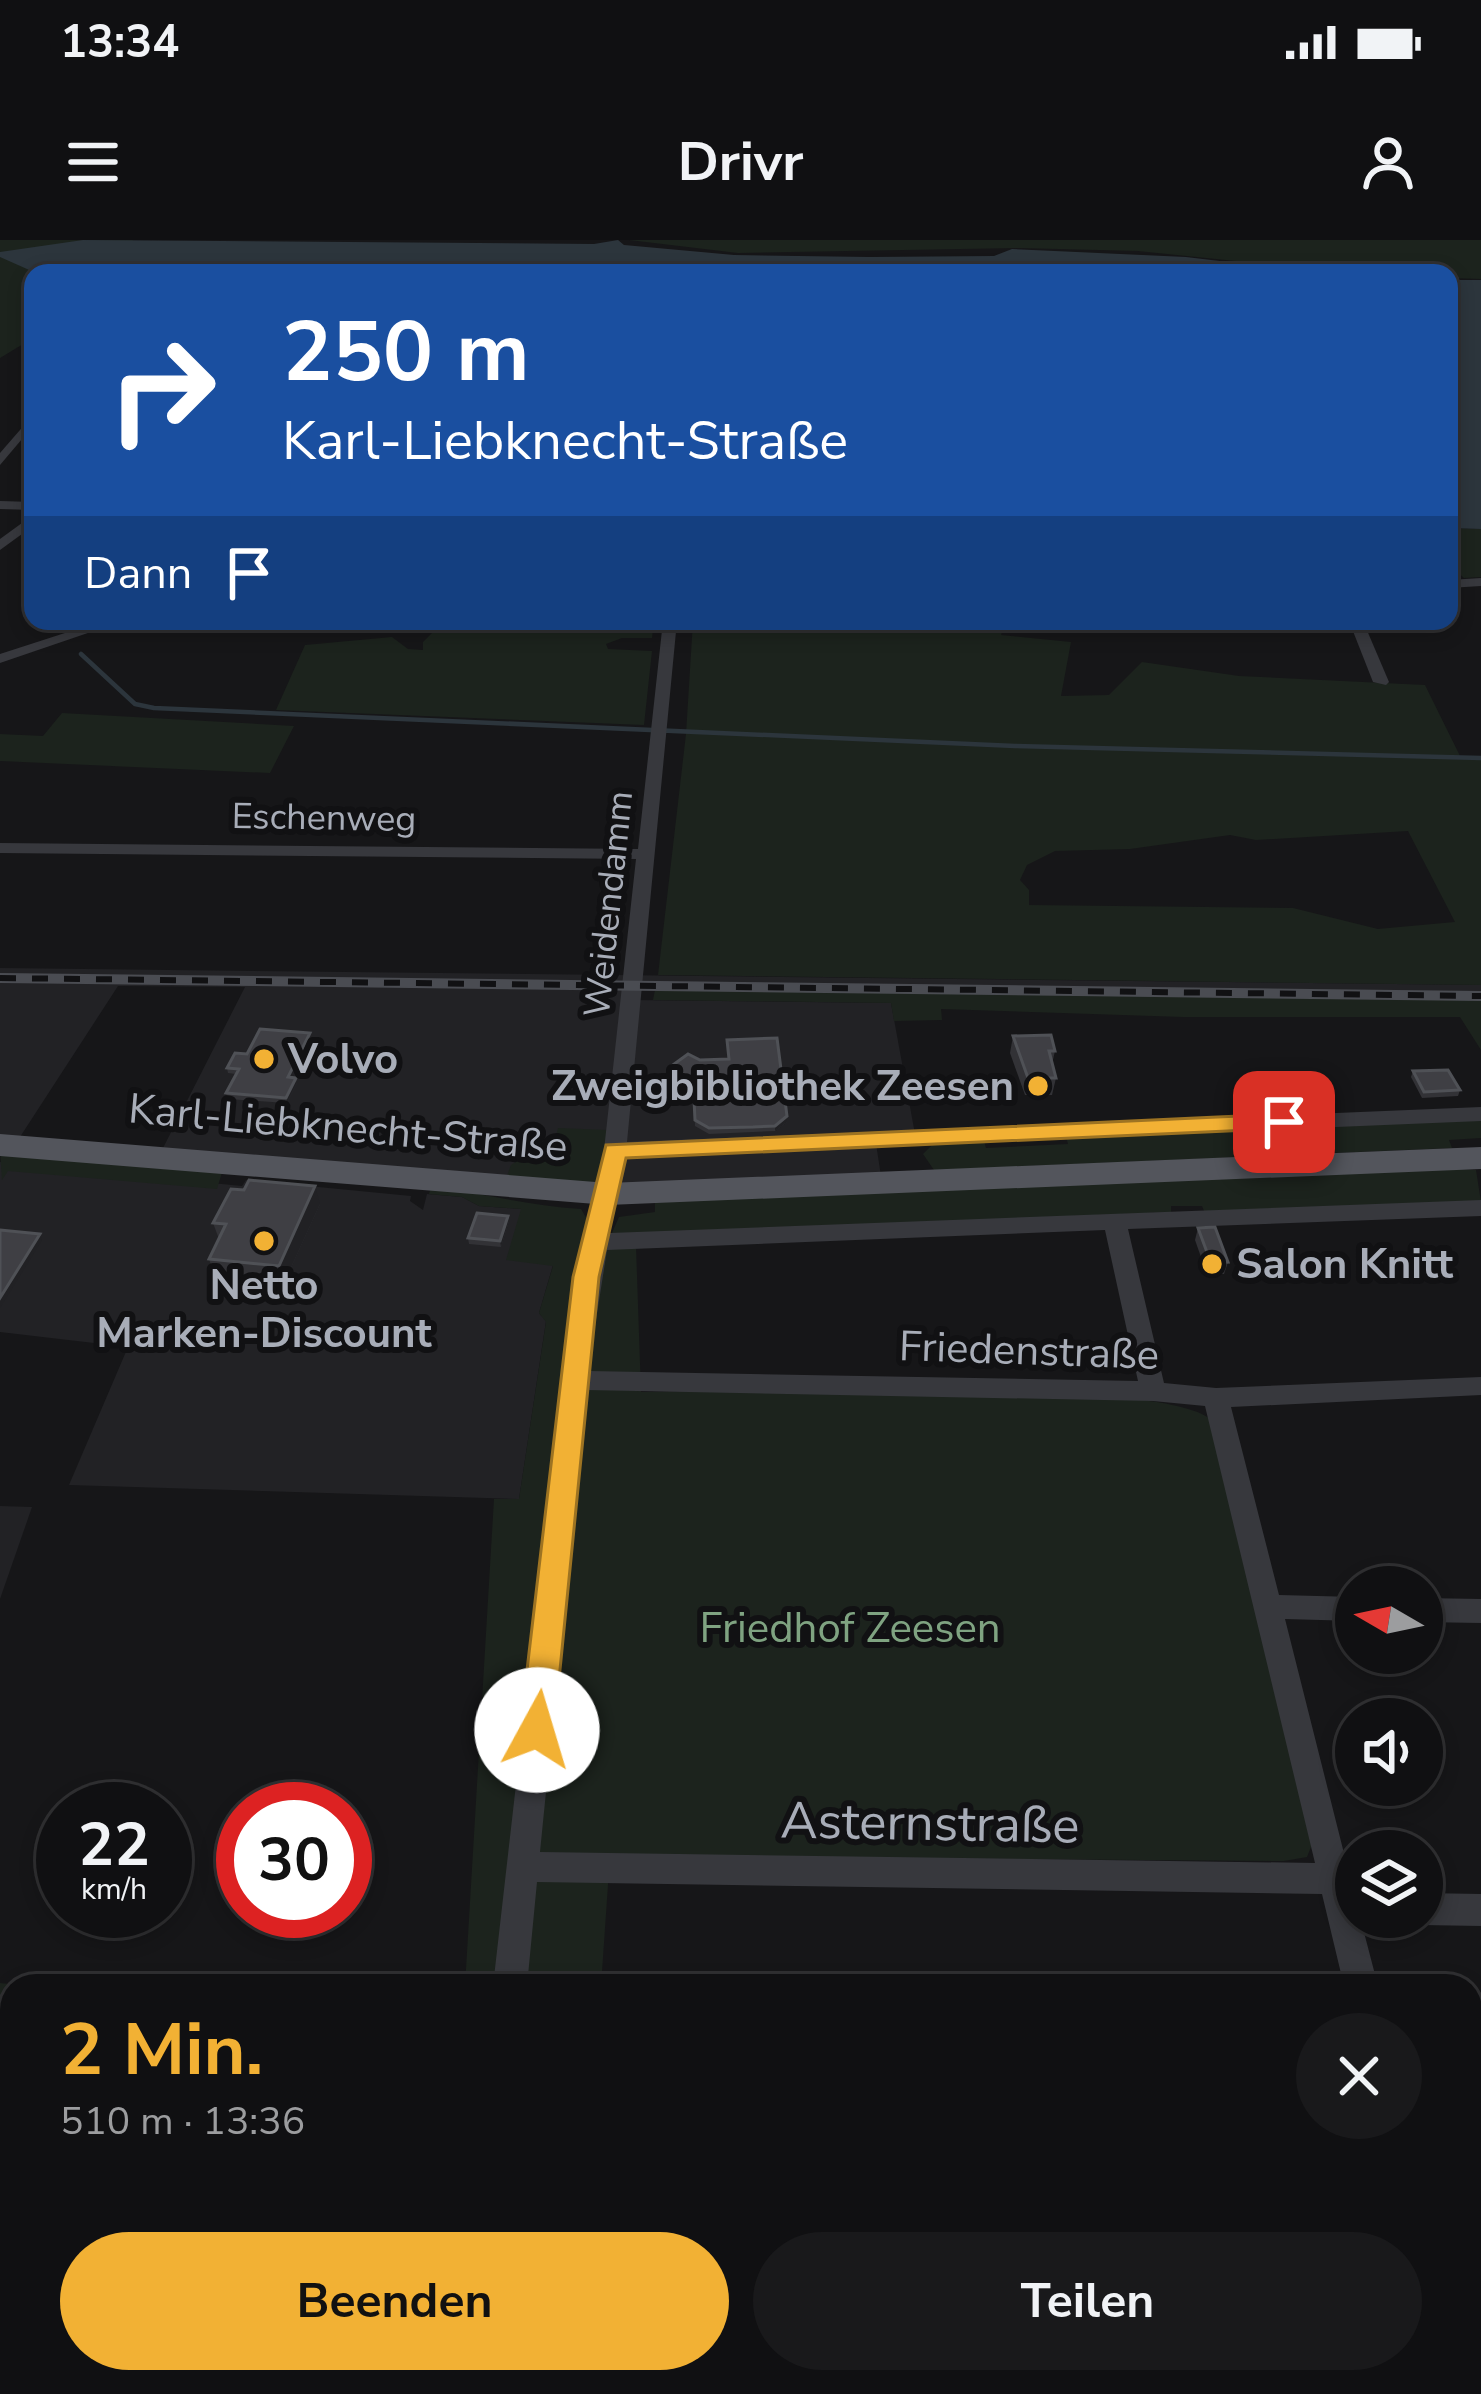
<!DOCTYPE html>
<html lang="de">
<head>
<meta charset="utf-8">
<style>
  :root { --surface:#101012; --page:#19191b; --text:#f1f3f6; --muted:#9c9d9f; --line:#303032; --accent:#f2b134 }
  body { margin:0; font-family:"Nunito Sans",sans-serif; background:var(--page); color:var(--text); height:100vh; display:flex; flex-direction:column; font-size:45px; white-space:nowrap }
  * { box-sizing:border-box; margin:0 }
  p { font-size:39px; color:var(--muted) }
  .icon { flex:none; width:66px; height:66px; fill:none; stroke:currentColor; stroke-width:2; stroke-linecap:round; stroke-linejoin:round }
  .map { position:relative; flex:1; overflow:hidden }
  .side { position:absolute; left:0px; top:1734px; width:1482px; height:420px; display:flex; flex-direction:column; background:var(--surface); border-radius:36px 36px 0 0; box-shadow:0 6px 18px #0003,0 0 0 3px var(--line) }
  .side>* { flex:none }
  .hud { position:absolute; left:24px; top:24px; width:1434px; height:366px; border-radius:24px; box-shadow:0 6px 18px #0003,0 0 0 3px var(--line); background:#1a4fa0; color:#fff; overflow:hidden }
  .needle { width:78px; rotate:279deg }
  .fabs { position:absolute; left:1335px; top:1326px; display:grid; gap:24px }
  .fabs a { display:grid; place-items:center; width:108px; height:108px; border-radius:50%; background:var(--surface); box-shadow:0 6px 18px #0003,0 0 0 3px var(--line); font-size:60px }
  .speed { position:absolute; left:36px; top:1542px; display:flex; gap:24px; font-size:60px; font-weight:700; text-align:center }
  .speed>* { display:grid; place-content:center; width:156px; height:156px; border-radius:50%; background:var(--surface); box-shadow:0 6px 18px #0003,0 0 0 3px var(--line); line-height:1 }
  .speed small { font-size:30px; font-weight:400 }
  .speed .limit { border:18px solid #d22; background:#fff; color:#111 }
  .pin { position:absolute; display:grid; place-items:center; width:102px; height:102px; color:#fff; margin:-51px; border-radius:24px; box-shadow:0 6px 18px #0006 }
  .me { position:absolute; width:132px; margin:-66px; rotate:6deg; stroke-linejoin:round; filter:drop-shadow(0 0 9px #0008) }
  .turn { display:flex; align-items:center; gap:42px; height:252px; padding:0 60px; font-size:54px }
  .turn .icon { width:156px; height:156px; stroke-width:2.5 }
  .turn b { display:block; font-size:84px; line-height:102px }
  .then { display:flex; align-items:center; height:114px; padding:0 60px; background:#0003; gap:24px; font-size:45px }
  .round { display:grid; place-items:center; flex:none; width:126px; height:126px; border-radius:63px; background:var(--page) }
  .headline { display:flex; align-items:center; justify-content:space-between; height:204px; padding:0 60px }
  h1 { font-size:72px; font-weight:700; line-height:90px; color:var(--accent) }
  .primary-button { display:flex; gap:24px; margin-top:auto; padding:24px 60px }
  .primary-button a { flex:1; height:138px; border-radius:72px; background:var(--accent); color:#111; font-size:48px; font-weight:700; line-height:138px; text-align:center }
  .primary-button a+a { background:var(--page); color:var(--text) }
  .status { display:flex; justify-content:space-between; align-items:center; height:84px; padding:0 60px; background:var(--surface); direction:ltr }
  .status svg { height:33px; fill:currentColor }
  header { display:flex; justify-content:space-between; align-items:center; height:156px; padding:0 60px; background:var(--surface); font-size:54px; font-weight:700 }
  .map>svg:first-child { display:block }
  .built { fill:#222225 }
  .green { fill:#1c231d; fill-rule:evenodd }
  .water { fill:#2c353c }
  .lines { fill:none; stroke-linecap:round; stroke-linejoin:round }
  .stream { stroke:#2c353c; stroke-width:4.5 }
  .minor { fill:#37383d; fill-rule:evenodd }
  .primary { fill:#53555c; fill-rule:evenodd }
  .rail-casing { stroke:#4a4c52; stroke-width:10 }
  .rail { stroke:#111113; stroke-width:6; stroke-dasharray:16; stroke-linecap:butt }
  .wall { fill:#323236 }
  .shaded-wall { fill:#212124 }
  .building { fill:#3f3f44; stroke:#4f5156; stroke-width:3 }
  .route { fill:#f2b134; stroke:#9d7322; stroke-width:3 }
  .poi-dot { fill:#f2b134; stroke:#111113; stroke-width:4.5 }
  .labels { text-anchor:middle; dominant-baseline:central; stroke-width:12; stroke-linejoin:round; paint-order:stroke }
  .far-street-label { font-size:36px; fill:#a8adb8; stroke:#111113 }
  .poi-label { font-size:42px; font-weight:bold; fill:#a8adb8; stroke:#111113; text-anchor:start }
  .street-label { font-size:42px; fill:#a8adb8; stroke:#111113 }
  .park-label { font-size:42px; fill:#7fa381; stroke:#111113 }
  .near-street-label { font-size:51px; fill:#a8adb8; stroke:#111113 }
</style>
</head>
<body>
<div class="status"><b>13:34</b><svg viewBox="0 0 49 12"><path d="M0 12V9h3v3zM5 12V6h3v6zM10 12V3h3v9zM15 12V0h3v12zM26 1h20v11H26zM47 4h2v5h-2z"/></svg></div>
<header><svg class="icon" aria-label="menu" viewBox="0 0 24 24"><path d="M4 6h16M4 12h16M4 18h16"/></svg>Drivr<svg class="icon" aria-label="person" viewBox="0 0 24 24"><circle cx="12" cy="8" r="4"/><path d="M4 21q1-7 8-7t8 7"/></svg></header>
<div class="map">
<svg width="1481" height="2154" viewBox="0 0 1481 2154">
  <rect width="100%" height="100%" fill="#161618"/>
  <g class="built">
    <polygon points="0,728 1481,745 1481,760 630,750 628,760 891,763 915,894 875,897 881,936 564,946 163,908 245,747 118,746 20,897 0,896"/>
    <polygon points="0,922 242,946 246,940 411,956 410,961 423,970 427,954 462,957 479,966 522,969 553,1025 539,1073 546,1081 519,1259 69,1245 128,1107 0,1092"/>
    <polygon points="0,1266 32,1267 0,1359"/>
  </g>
  <g class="green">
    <polygon points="0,0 133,0 123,33 33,33 33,98 0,118"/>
    <polygon points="629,0 1481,0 1481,39 1449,38 1449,33 1332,31 1138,11 1018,8 738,13"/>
    <polygon points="1449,288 1481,289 1481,337 1464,338 1449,324"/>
    <polygon points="480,381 654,381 652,398 622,398 606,404 608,409 652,411 644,485 276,470 305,405 392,397 408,409 423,410 423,402 432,393 478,388"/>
    <path d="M693 381H1006L1001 395 1071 402 1061 456 1109 455 1142 422 1239 436 1425 445 1461 518 1481 519V745L658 735 686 494ZM1408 591 1455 682 1378 689 1293 668 1029 665V650L1020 640 1027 625 1055 611 1130 609 1230 595 1256 600Z"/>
    <polygon points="62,473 294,486 270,533 0,521 0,494 43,496"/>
    <polygon points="655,750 1481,760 1481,810 1460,777 1183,777 941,769 942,780 894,781 891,763 653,760"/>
    <polygon points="1481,877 1481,898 1449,900 1452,908 934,930 923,914 934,903 984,901 986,908 1068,904 1066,896"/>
    <polygon points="558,888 608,890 600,940 584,945 505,941 511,925 556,896"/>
    <polygon points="0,910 223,929 217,949 8,931 2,940"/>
    <polygon points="1418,927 1476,930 1481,962 1205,973 1202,966 1171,966 1171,972 611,995 619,977 655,972 655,963 746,955"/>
    <path d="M431 947C483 953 529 966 581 969L588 981 571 1080 598 1008 636 1006 641 1152C729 1151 1166 1136 1211 1180L1316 1594 1307 1617 1284 1621 610 1616 601 1746H465L494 1259H519L546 1082 539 1073 553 1026 506 1020 521 969 479 966 462 957 429 954Z"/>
    <polygon points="0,1743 29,1746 12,1746 12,1835 0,1869"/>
    <polygon points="418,2142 573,2142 572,2154 416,2154"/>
  </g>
  <g class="water">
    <polygon points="83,0 594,4 618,0 624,5 734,15 870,17 994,16 1012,9 1186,17 1321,33 36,33 0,17 0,12"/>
    <polygon points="1449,40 1481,40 1481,289 1449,288"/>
  </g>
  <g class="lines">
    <polyline class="stream" points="81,414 135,464 154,468 1015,506 1481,518"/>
    <g class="minor">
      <polygon points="33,175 33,186 0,225 0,213"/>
      <polygon points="0,261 33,262 33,270 0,269"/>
      <polygon points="33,275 33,286 0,310 0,299"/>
      <polygon points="1481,338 1481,346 1449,348 1449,340"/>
      <polygon points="102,381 123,381 0,423 0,414"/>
      <path d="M663 381H677L627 902 1481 867V881L625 917 610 993 1481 960V976L1128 989 1164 1143 1216 1148 1481 1137V1155L1231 1167 1279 1355 1356 1357V1381L1285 1379 1356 1661V1677H1360L1378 1746H1344L1322 1654 537 1642 527 1746H493L569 1080 584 1007 582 1002 586 996 604 910 636 619 0 613V603L638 609ZM1105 990 1138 1141 588 1131 607 1010ZM586 1150 1153 1161 1205 1166 1315 1623 540 1612Z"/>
      <polygon points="1349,381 1363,381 1389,442 1386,445 1373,442"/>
      <polygon points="1422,1358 1481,1359 1481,1383 1422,1382"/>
      <polygon points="1422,1653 1481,1654 1481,1686 1422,1685 1411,1680 1409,1677 1422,1677"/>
      <rect x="1470" y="2056" width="11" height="38"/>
      <polygon points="1470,2126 1480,2142 1481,2154 1445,2154 1442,2142 1470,2142"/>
      <polygon points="449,2142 487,2142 486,2154 448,2154"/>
    </g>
    <polygon class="primary" points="0,894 608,943 1481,907 1481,929 608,965 0,916"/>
    <defs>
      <polyline id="rail" points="0,738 1481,756"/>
    </defs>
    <use href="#rail" class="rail-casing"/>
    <use href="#rail" class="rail"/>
  </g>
  <g class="wall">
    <polygon points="310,793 311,799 292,837 296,838 297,843 287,863 228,859 226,853 236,834 228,833 227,828"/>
    <polygon points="1013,796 1055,811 1052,824 1056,838 1052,855 1025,855 1010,813"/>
    <polygon points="670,827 787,882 775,891 709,894 695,886 693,845 670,832"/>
    <polygon points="1413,831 1460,850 1458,856 1422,858 1411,837"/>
    <polygon points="320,964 284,1043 215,1037 209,1019 219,999 213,983"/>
    <polygon points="508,976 509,981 501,1007 469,1004 468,998"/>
    <polygon points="1198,988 1228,1022 1224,1034 1207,1034 1195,1000"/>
  </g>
  <g class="shaded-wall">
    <polygon points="310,793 311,799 290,843 288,837"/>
    <polygon points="296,838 297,843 287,863 286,858"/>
    <polygon points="787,876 787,882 775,891 775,886"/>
    <polygon points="315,946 320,964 284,1043 279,1026"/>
    <polygon points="508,976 509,981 501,1007 500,1001"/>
    <polygon points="40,994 42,1000 0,1068 0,1058"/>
  </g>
  <g class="building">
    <polygon points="260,789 310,793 288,837 296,838 286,858 226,853 239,829 227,828 235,813 247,814"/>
    <polygon points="1051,795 1055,811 1049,811 1056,838 1028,838 1013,796"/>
    <polygon points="777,798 787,876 775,886 753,887 709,888 695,880 693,839 670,827 688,814 700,820 729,819 727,800"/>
    <polygon points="1448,830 1460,850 1424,852 1413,831"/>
    <polygon points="249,940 315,946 279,1026 209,1019 226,984 213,983 231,949 244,950"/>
    <polygon points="477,973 508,976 500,1001 468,998"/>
    <polygon points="1215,987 1228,1022 1211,1023 1198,988"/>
    <polygon points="0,990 40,994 0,1058"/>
  </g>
  <polygon class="route" points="1284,874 1292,876 1292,888 626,918 599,1037 554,1490 549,1501 537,1506 525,1501 520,1490 573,1037 606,905"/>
  <g class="poi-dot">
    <circle cx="264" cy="819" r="12"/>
    <circle cx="1038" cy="846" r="12"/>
    <circle cx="264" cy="1001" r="12"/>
    <circle cx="1212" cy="1024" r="12"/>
  </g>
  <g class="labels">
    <g class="far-street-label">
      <text transform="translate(324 578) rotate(1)">Eschenweg</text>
      <text transform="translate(609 664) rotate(-84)">Weidendamm</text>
    </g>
    <g class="poi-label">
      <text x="288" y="819">Volvo</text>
      <text x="1014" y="846" text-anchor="end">Zweigbibliothek Zeesen</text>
      <text x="1236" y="1024">Salon Knitt</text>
      <text x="264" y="1045" text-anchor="middle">Netto<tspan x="264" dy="48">Marken-Discount</tspan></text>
    </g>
    <g class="street-label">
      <text transform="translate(348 888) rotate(5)">Karl-Liebknecht-Straße</text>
      <text transform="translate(1029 1111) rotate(2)">Friedenstraße</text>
    </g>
    <g class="park-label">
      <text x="850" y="1388">Friedhof Zeesen</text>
    </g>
    <g class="near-street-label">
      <text transform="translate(930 1583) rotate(1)">Asternstraße</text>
    </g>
  </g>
</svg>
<div class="fabs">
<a><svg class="needle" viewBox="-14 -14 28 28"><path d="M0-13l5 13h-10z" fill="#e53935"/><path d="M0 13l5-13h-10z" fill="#9c9d9f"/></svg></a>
<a><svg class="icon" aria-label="sound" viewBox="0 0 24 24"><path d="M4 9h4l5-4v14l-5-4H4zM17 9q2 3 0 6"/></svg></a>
<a><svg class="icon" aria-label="layers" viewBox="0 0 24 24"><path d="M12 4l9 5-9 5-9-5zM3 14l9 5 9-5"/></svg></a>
</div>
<div class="speed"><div>22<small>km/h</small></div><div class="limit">30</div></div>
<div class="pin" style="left:1284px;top:882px;background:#d93025"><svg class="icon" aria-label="arrive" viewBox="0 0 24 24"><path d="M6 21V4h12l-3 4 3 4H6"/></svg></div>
<svg class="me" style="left:537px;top:1490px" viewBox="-20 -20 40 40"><circle r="19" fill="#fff"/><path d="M0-13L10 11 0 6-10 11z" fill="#f2b134"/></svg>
<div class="hud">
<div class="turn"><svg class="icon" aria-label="right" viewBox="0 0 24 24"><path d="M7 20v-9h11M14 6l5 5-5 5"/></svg><div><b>250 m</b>Karl-Liebknecht-Straße</div></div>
<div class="then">Dann<svg class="icon" aria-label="arrive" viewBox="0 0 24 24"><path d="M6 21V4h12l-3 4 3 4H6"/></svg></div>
</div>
<section class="side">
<div class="headline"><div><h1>2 Min.</h1><p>510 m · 13:36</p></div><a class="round"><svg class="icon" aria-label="close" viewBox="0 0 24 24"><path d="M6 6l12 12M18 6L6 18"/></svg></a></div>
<div class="primary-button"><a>Beenden</a><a>Teilen</a></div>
</section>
</div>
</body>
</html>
